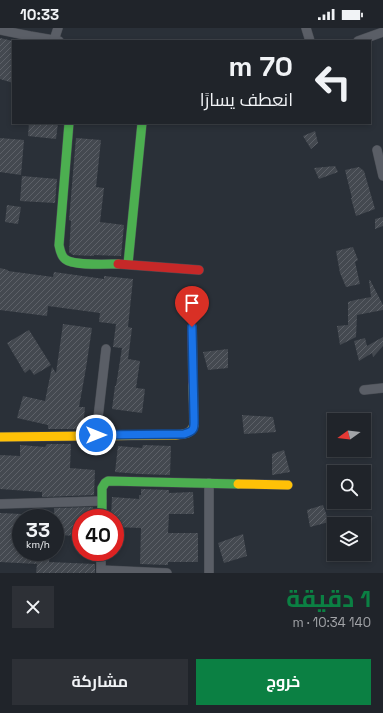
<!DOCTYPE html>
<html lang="ar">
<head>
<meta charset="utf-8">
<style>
  :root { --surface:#20242a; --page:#2d3036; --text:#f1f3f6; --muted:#a2a4a8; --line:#3d4147; --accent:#0b8043 }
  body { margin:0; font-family:"Space Grotesk",Cairo,sans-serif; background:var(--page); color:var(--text); direction:rtl; height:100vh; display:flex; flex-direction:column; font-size:15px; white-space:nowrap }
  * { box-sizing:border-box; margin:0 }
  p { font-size:13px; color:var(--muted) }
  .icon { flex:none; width:22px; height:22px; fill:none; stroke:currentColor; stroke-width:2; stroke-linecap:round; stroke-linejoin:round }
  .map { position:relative; height:545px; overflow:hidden; direction:ltr }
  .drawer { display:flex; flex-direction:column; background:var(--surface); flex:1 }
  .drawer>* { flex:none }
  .banner { position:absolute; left:12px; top:12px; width:359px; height:84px; border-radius:0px; box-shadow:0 2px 6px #0003,0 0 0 1px var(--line); direction:rtl; background:#20242a; color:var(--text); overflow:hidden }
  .needle { width:26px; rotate:255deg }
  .fabs { position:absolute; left:327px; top:385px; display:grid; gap:8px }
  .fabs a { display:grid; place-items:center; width:44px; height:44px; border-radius:0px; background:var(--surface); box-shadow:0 2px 6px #0003,0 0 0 1px var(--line); font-size:20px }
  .speed { position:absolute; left:12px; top:481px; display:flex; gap:8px; font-size:20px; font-weight:700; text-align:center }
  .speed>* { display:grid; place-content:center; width:52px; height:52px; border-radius:50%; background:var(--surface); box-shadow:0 2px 6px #0003,0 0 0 1px var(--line); line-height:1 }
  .speed small { font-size:10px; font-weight:400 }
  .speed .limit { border:6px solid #d22; background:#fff; color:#111 }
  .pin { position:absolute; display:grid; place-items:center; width:34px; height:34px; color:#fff; margin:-41px -17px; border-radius:50% 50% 50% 0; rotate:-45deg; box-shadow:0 0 4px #0007 }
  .pin .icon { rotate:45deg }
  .me { position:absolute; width:44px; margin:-22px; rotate:90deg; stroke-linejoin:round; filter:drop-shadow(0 0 3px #0008) }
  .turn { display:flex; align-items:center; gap:14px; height:84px; padding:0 12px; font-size:18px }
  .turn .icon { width:52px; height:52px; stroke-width:2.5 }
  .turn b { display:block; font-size:28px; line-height:34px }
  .round { display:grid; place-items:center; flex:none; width:42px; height:42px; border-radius:0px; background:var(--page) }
  .head { display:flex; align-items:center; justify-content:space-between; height:68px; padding:0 12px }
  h1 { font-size:24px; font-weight:700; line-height:30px; color:var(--accent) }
  .primary-button { display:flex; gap:8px; margin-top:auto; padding:8px 12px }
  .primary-button a { flex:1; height:46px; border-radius:0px; background:var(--accent); color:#fff; font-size:16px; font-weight:700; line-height:46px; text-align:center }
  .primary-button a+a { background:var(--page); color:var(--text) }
  .status { display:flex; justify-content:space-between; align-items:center; height:28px; padding:0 20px; background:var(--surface); direction:ltr }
  .status svg { height:11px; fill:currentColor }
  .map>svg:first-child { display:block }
  .building { fill:url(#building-hatch) }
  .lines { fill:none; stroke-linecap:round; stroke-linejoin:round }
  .street-casing { stroke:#484c53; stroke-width:10 }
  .fast-casing { stroke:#484c53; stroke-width:10 }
  .slow-casing { stroke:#484c53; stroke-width:10 }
  .jam-casing { stroke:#484c53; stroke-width:10 }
  .street { stroke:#5a5e66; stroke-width:9 }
  .fast { stroke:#4caf50; stroke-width:9 }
  .slow { stroke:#ffc107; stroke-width:9 }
  .jam { stroke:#c62828; stroke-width:9 }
  .route-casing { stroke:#114b97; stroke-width:10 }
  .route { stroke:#1a73e8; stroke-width:7 }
</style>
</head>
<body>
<div class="status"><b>10:33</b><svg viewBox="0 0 49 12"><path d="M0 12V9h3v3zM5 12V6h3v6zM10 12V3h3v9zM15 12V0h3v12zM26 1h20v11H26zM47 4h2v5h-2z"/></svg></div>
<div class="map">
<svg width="383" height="545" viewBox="0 0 383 545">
  <defs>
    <pattern id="building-hatch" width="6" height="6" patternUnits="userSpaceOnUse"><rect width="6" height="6" fill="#444950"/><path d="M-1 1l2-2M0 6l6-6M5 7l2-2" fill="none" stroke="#5d6168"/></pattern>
  </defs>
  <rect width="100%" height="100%" fill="#2a3038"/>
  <g class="building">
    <polygon points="0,10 13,13 13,55 0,51"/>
    <polygon points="29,95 58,95 56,111 28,108"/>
    <polygon points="315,103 318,115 311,121 303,108"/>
    <polygon points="0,110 24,112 21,147 0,144"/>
    <polygon points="76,110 101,112 96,159 104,160 100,194 124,197 121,228 94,227 94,228 73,227 69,224 71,193 69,192"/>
    <polygon points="335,138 338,144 319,151 314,140"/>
    <polygon points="359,139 364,143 375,181 356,188 351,170 352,170 345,142"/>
    <polygon points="22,148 57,151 55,175 20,173"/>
    <polygon points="7,177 21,179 18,196 5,194"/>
    <polygon points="383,189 383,198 375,201 375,191"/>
    <polygon points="353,219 358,232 355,234 360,256 346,259 340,245 336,223"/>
    <polygon points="0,240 8,242 8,243 53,249 54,244 104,251 104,248 133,251 128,299 132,300 128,331 140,333 136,360 145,361 142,385 112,381 115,358 116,358 122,320 113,319 116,296 99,294 100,285 48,278 47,288 0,282"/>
    <polygon points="369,252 370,252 383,277 383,282 357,287 356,309 340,317 337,298 348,297 348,274 355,272 371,269"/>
    <polygon points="63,296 92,300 86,340 79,379 85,379 83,401 48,401 48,397 17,390 23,368 45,373 52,339 56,345"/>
    <polygon points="29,302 51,337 34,347 30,341 25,345 7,315"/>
    <polygon points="383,309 383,318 373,329 372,325 359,333 354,313 365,310 367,318"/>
    <polygon points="228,321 228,340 208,342 203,324"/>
    <polygon points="242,387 273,389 276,404 244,406"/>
    <polygon points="47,416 71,416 70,440 95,442 94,467 43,469 42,469 42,464 0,461 0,427 20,428 20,417 45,419"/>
    <polygon points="143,417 171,418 170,447 140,446 115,444 118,418 142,420"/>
    <polygon points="284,422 290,444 272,447 272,426"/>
    <polygon points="141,461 169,462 169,465 193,464 194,486 169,486 168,505 198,505 198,534 168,534 168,537 140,536 141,500 115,499 115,490 111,490 112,469 139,471 139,467 141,467"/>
    <polygon points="323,477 329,494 310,499 307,482"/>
    <polygon points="93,479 93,481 94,481 94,490 81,490 81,508 55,507 54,480"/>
    <polygon points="0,485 21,486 21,524 50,524 49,534 95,536 95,545 36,545 37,536 0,534"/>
    <polygon points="243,506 247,528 224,535 218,515"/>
  </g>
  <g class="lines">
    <defs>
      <g id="street">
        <polyline points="306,0 310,13"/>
        <polyline points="0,2 30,8 59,13"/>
        <polyline points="54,12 58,0"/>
        <polyline points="358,13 383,4"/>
        <polyline points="377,122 383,148"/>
        <polyline points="364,362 383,360"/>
        <polyline points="96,407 106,321"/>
        <polyline points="0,476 102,473"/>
        <polyline points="101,542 167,545"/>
        <polyline points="101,545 101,524"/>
        <polyline points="209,545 209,455"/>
      </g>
      <g id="fast">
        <path d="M69 95 59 217C60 222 61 228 65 231 73 238 107 236 118 236"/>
        <polyline points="128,236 142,95"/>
        <polyline points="102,490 102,460 105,455 108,453 238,456"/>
      </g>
      <g id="slow">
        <path d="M0 409 174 407C183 406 191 407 194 397L193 356"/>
        <polyline points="238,456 288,457"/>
      </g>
      <g id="jam">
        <polyline points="118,236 199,242"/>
        <polyline points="192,299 193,356"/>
      </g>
    </defs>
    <use href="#street" class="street-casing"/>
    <use href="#fast" class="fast-casing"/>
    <use href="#slow" class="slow-casing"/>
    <use href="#jam" class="jam-casing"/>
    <use href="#street" class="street"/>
    <use href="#fast" class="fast"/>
    <use href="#slow" class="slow"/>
    <use href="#jam" class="jam"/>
  </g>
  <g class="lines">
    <defs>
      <path id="route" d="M96 407 184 406C196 403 194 399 194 388L192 299"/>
    </defs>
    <use href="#route" class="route-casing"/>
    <use href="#route" class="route"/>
  </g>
</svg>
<div class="fabs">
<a><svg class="needle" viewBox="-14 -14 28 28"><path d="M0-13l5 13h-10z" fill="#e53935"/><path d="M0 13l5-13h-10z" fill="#a2a4a8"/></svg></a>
<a><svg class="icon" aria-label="search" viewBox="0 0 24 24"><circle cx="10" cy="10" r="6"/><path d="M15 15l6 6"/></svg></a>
<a><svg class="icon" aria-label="layers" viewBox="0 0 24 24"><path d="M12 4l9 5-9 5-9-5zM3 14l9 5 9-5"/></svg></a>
</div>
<div class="speed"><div>33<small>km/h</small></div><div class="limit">40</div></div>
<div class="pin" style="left:192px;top:299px;background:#d93025"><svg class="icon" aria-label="arrive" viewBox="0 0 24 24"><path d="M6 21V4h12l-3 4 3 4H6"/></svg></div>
<svg class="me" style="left:96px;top:407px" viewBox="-20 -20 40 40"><circle r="17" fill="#1a73e8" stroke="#fff" stroke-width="3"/><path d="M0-11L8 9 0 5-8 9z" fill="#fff"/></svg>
<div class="banner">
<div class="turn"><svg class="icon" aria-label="left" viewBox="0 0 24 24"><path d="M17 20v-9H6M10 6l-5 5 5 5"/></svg><div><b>70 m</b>انعطف يسارًا</div></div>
</div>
</div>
<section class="drawer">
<div class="head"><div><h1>1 دقيقة</h1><p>140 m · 10:34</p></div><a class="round"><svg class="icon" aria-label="close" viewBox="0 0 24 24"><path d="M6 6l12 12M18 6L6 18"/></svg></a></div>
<div class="primary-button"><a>خروج</a><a>مشاركة</a></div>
</section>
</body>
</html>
